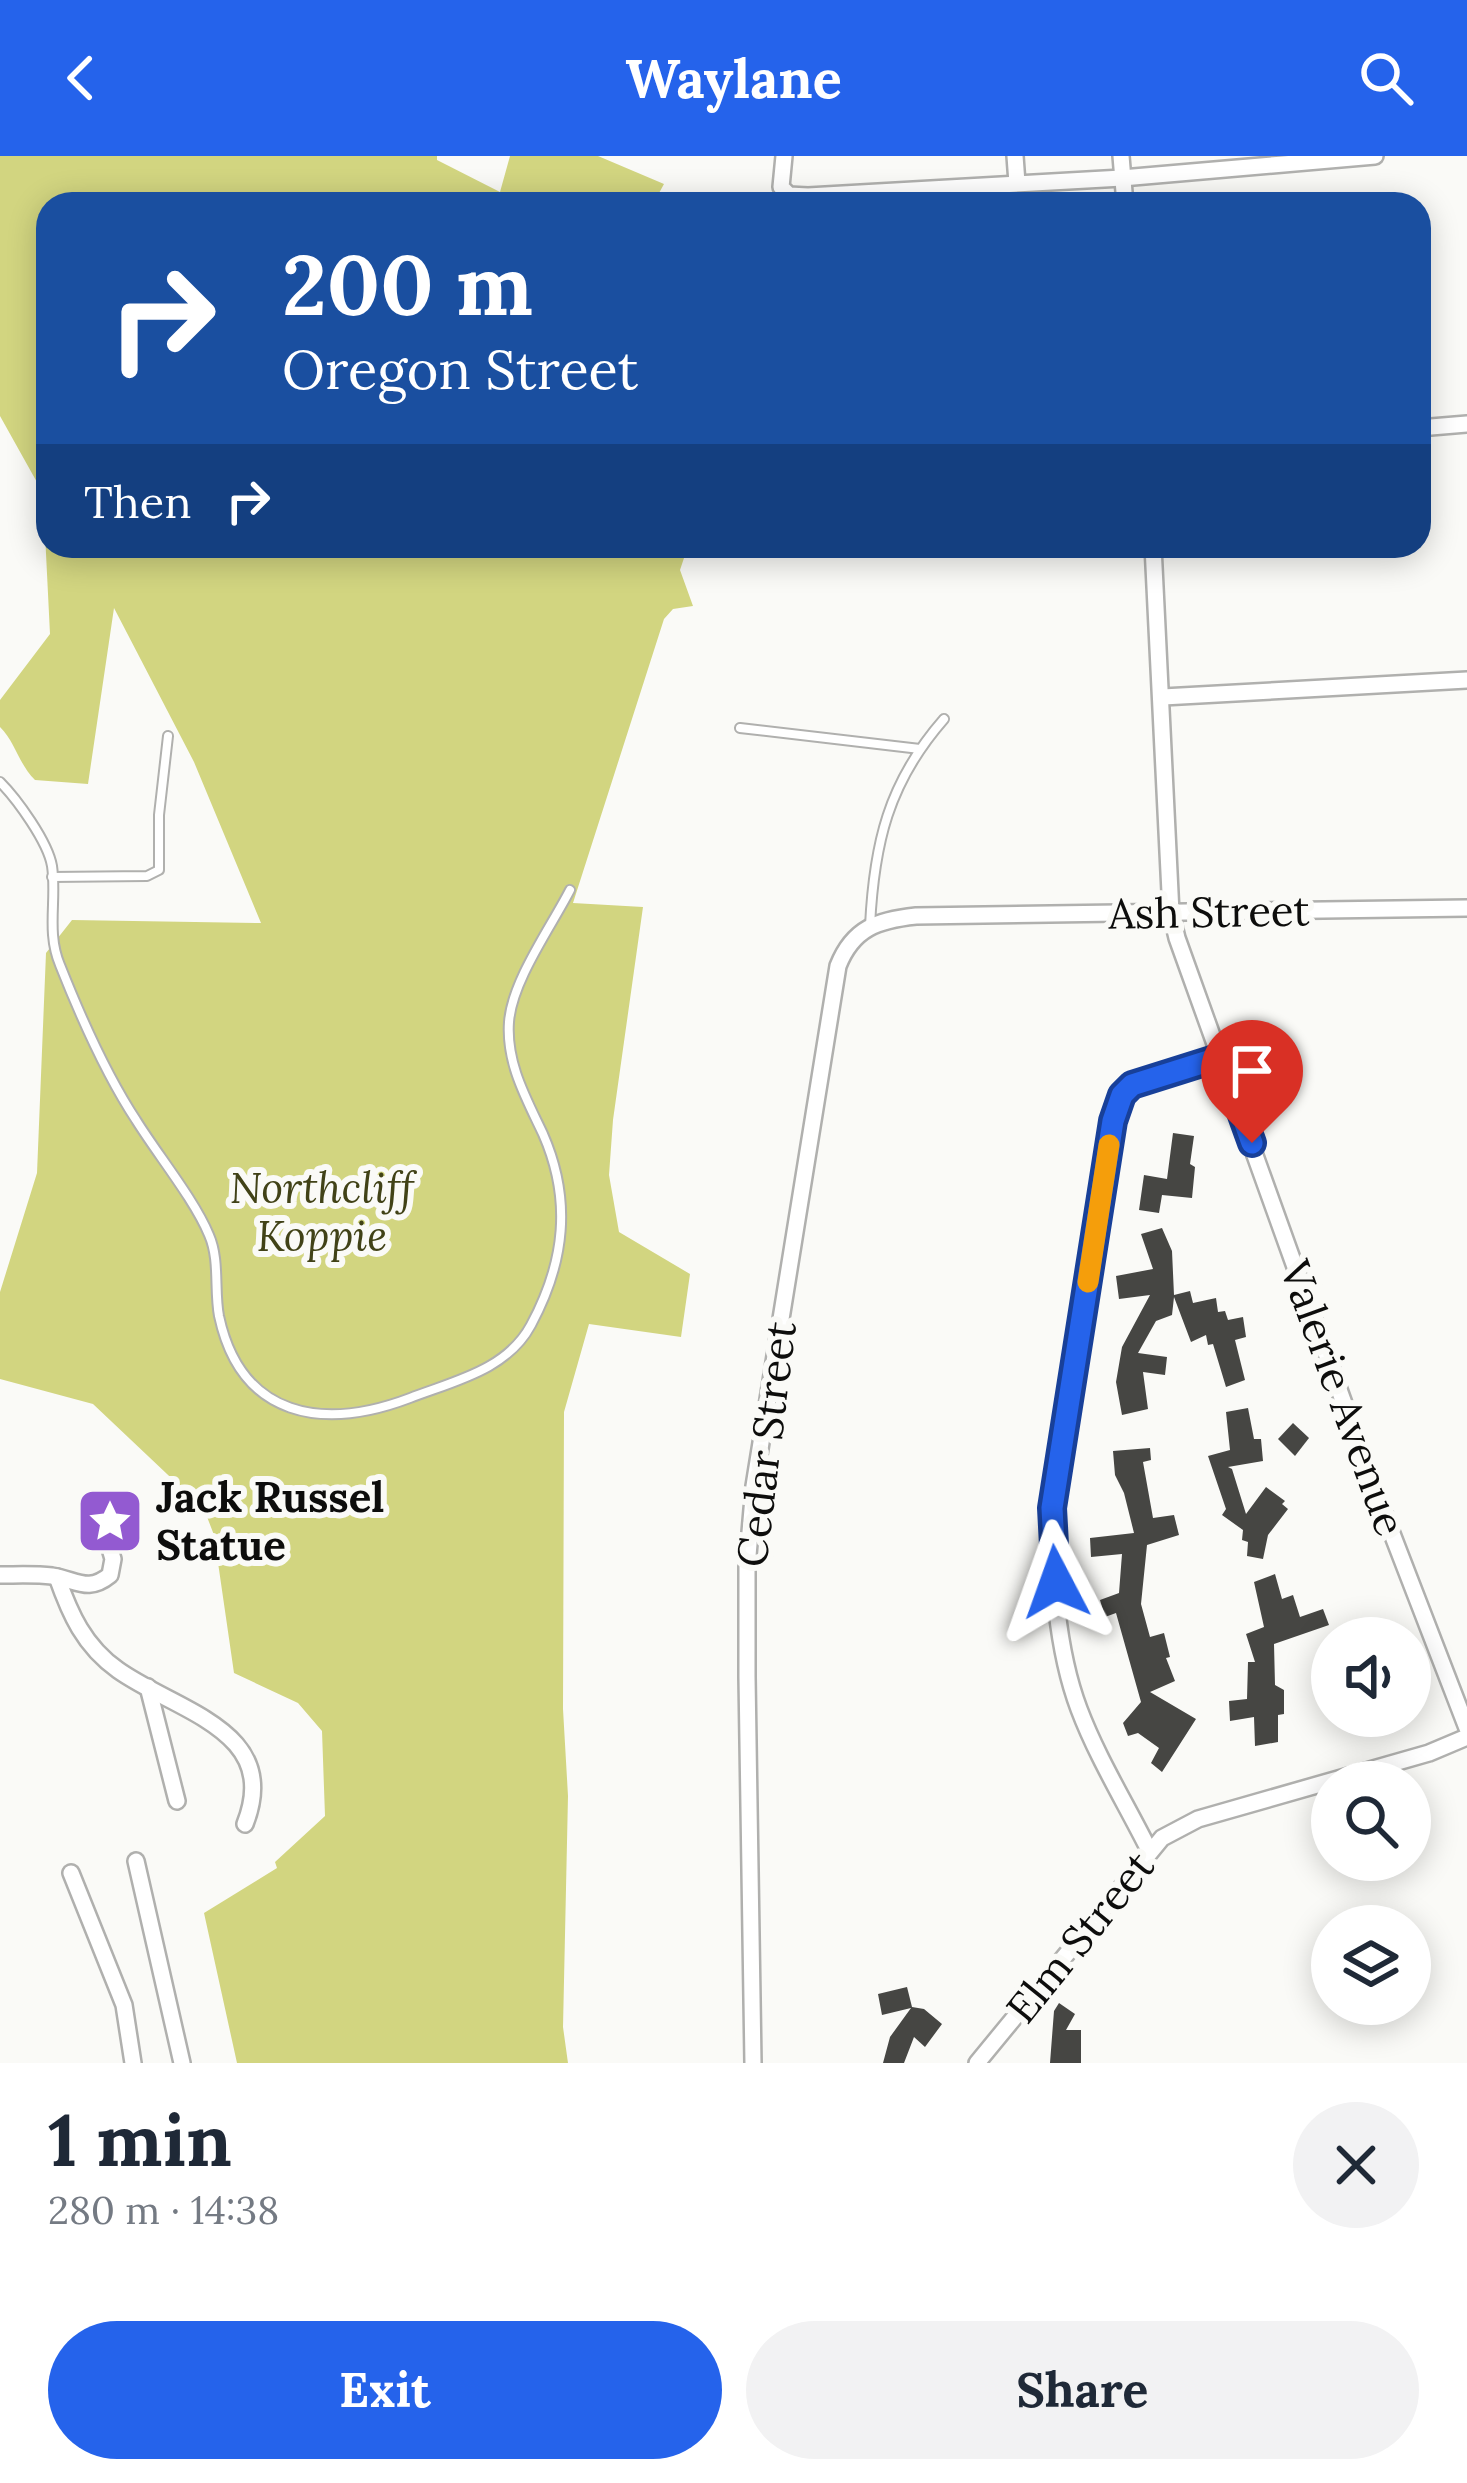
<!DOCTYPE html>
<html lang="en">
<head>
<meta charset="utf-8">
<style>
  :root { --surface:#fff; --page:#f2f2f3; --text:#1f2937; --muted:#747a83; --accent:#2563eb }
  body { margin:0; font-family:Lora,serif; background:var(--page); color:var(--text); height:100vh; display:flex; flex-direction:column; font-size:45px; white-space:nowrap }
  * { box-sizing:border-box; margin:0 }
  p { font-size:39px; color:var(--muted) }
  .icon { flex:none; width:66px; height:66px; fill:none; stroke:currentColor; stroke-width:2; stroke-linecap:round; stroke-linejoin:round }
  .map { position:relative; height:1907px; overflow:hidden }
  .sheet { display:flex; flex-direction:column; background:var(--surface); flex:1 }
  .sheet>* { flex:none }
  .hud { position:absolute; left:36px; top:36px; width:1395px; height:366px; border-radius:36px; box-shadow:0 6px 30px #0003; background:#1a4fa0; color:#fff; overflow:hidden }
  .tools { position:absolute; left:1311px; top:1461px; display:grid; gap:24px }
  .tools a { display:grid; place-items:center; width:120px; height:120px; border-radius:50%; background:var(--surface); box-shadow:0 6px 30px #0003; font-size:60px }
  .pin { position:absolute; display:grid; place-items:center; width:102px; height:102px; color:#fff; margin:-123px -51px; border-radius:50% 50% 50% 0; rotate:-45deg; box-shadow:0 0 12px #0007 }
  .pin .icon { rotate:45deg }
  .me { position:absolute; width:132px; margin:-66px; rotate:356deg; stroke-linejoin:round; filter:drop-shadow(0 0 9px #0008) }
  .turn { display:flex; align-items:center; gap:42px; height:252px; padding:0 48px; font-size:54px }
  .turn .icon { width:156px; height:156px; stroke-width:2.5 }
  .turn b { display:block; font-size:84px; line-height:102px }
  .then { display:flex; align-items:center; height:114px; padding:0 48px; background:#0003; gap:24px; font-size:45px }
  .round { display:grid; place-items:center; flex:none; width:126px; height:126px; border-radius:63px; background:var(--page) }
  .headline { display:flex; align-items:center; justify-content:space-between; height:204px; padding:0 48px }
  h1 { font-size:72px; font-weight:700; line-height:90px }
  .button { display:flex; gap:24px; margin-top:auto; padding:24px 48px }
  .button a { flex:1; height:138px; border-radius:72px; background:var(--accent); color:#fff; font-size:48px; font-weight:700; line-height:138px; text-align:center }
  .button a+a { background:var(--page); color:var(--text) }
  header { display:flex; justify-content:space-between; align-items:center; height:156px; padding:0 48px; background:var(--accent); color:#fff; font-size:54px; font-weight:700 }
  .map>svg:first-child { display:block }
  .green { fill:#d2d580 }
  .building { fill:#464643 }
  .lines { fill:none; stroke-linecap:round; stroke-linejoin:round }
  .service-casing { stroke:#b0b0ae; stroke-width:12 }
  .minor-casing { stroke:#b0b0ae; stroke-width:20 }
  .service { stroke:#fff; stroke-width:8 }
  .minor { stroke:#fff; stroke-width:15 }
  .route-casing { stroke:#184099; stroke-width:30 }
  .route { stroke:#2563eb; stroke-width:21 }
  .slow { stroke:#f59e0b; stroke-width:21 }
  .labels { text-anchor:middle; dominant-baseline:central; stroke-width:12; stroke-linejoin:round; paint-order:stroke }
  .street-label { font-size:42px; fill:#0d0d0c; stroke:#fafaf7 }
  .park-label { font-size:42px; font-style:italic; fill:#414217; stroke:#fafaf7 }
  .poi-label { font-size:42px; font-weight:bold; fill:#0d0d0c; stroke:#fafaf7; text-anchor:start }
</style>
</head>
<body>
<header><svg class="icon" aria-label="back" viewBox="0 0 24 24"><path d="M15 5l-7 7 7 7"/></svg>Waylane<svg class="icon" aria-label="search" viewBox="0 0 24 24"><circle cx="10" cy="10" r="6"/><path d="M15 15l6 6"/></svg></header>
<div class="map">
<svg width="1467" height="1907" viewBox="0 0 1467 1907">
  <rect width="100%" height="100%" fill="#fafaf7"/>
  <path class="green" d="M0 0H437V4L500 36 510 0H598L664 28 653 48H48V390H688L680 414 693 450 673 453 664 463 573 747 643 751 613 964 609 1019 619 1076 690 1118 681 1181 589 1168 564 1256 563 1553 568 1640 563 1871 568 1907H237L204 1757 277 1712 275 1706 325 1660 322 1575 298 1547 234 1517 214 1379 204 1353 93 1248 0 1223V1136L37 1017 46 797 72 764 261 767 194 606 114 452 88 628 35 624C18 607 16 587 0 571V544L50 478 43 337 0 260Z"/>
  <g class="building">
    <polygon points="1173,977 1194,980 1190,1008 1195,1011 1192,1042 1162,1039 1159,1057 1139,1054 1144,1019 1167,1023"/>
    <polygon points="1162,1072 1172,1095 1174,1139 1190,1135 1193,1147 1216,1142 1218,1156 1225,1155 1228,1164 1243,1161 1246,1181 1235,1184 1245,1224 1226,1231 1213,1188 1208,1189 1206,1179 1191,1186 1174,1141 1172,1159 1156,1165 1138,1197 1167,1201 1165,1219 1143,1216 1148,1253 1122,1259 1116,1226 1122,1191 1150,1139 1119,1143 1116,1120 1153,1113 1141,1078"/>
    <polygon points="1248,1252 1254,1283 1261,1283 1263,1305 1228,1311 1232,1313 1246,1358 1266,1331 1285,1345 1282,1348 1288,1353 1268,1379 1263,1403 1247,1400 1248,1386 1242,1384 1243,1374 1222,1359 1226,1353 1208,1300 1230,1294 1226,1256"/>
    <polygon points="1293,1267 1309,1282 1295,1300 1278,1283"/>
    <polygon points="1150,1292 1151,1304 1143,1306 1153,1362 1174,1359 1179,1379 1147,1389 1141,1448 1150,1481 1164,1477 1170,1501 1166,1502 1175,1525 1150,1536 1196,1563 1162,1616 1151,1607 1159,1592 1138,1577 1128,1580 1123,1567 1141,1546 1116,1457 1105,1461 1100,1444 1119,1437 1122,1398 1091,1401 1090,1382 1134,1377 1124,1337 1115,1319 1113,1295"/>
    <polygon points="1275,1418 1282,1443 1293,1439 1300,1461 1323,1453 1329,1469 1274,1488 1275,1529 1284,1534 1284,1558 1278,1559 1278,1586 1255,1590 1254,1561 1230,1565 1229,1545 1247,1543 1248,1506 1255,1506 1246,1478 1264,1471 1254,1426"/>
    <polygon points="907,1831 912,1851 924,1853 942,1868 925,1891 914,1881 904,1907 883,1907 890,1881 911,1852 882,1859 878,1838"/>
    <polygon points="1059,1847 1075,1858 1066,1874 1081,1874 1081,1907 1050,1907 1054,1855"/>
  </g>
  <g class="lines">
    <defs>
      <g id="service">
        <polyline points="740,572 920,593"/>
        <path d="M0 626C17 643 48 686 52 710 57 744 46 776 60 809 81 862 105 917 136 964 157 998 194 1043 209 1079 220 1104 214 1134 219 1160 241 1262 323 1275 410 1242 454 1225 507 1214 531 1169 565 1106 572 1044 543 978 526 942 506 907 509 866 512 825 551 771 570 734"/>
        <polyline points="52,721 147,720 159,714 159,659 168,580"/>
        <path d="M870 770C874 688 888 627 944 563"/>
      </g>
      <g id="minor">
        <polyline points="784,0 781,31 789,39 808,40 1122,22 1375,0"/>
        <polyline points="1015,0 1017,27"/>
        <polyline points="1121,0 1125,48"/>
        <polyline points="1419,272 1467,268"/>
        <polyline points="1153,390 1171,757 1177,782 1374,1331 1467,1572"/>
        <polyline points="1163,541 1467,524"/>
        <path d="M0 1419C17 1419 35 1418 52 1420 77 1424 88 1437 110 1419L113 1403 96 1345"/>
        <path d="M57 1421C70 1458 84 1490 118 1514 177 1556 282 1574 245 1668"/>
        <polyline points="148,1531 177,1645"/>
        <path d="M1149 1694C1126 1648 1097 1601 1079 1553 1056 1492 1052 1416 1052 1352L1117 953C1131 916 1186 912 1221 901"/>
        <polyline points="136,1705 182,1907"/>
        <polyline points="71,1717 124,1849 133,1907"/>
        <path d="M753 1907 747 1521V1411L754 1330 838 810C853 772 878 764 916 760L1467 752"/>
        <polyline points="977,1907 1162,1682 1198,1663 1429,1597 1467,1581"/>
      </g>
    </defs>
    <use href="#service" class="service-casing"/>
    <use href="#minor" class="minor-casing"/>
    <use href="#service" class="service"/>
    <use href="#minor" class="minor"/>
  </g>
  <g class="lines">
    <defs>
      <polyline id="route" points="1056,1426 1052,1352 1113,965 1122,939 1132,929 1221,901 1252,987"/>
    </defs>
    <use href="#route" class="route-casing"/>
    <use href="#route" class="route"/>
    <polyline class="slow" points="1088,1126 1109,989"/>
  </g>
  <defs>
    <symbol id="sight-square" viewBox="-11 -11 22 22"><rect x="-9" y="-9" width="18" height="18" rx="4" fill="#935ad1" stroke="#fafaf7"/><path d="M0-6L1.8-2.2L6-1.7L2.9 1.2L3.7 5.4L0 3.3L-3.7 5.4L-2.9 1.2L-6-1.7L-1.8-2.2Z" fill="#fff"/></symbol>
  </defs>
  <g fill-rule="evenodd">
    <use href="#sight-square" x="72" y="1327" width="76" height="76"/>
  </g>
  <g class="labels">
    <g class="street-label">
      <text transform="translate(1209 756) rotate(-1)">Ash Street</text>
      <text transform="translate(1343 1242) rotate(70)">Valerie Avenue</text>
      <text transform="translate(766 1288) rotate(-83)">Cedar Street</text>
      <text transform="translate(1080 1781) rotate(-51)">Elm Street</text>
    </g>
    <g class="park-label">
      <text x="322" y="1032">Northcliff<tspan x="322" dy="48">Koppie</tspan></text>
    </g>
    <g class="poi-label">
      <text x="156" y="1341">Jack Russel<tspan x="156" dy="48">Statue</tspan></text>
    </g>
  </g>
</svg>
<div class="tools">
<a><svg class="icon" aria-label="sound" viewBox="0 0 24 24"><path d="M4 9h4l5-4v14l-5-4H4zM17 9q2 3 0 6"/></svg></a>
<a><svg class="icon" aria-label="search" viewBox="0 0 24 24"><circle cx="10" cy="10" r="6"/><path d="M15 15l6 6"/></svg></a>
<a><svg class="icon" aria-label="layers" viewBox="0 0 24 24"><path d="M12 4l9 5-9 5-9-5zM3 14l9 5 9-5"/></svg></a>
</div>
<div class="pin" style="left:1252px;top:987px;background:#d93025"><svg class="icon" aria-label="arrive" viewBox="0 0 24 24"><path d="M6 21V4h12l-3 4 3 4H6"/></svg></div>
<svg class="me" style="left:1056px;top:1426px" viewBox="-20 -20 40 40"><path d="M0-17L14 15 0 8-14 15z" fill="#2563eb" stroke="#fff" stroke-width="4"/></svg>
<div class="hud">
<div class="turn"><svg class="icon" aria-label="right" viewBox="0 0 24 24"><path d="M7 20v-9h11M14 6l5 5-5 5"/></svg><div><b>200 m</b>Oregon Street</div></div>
<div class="then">Then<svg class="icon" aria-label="right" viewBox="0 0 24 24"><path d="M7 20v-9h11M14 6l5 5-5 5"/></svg></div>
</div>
</div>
<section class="sheet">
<div class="headline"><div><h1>1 min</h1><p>280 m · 14:38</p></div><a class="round"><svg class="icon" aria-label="close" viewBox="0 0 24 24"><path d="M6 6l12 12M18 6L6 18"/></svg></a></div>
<div class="button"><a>Exit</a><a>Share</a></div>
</section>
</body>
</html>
